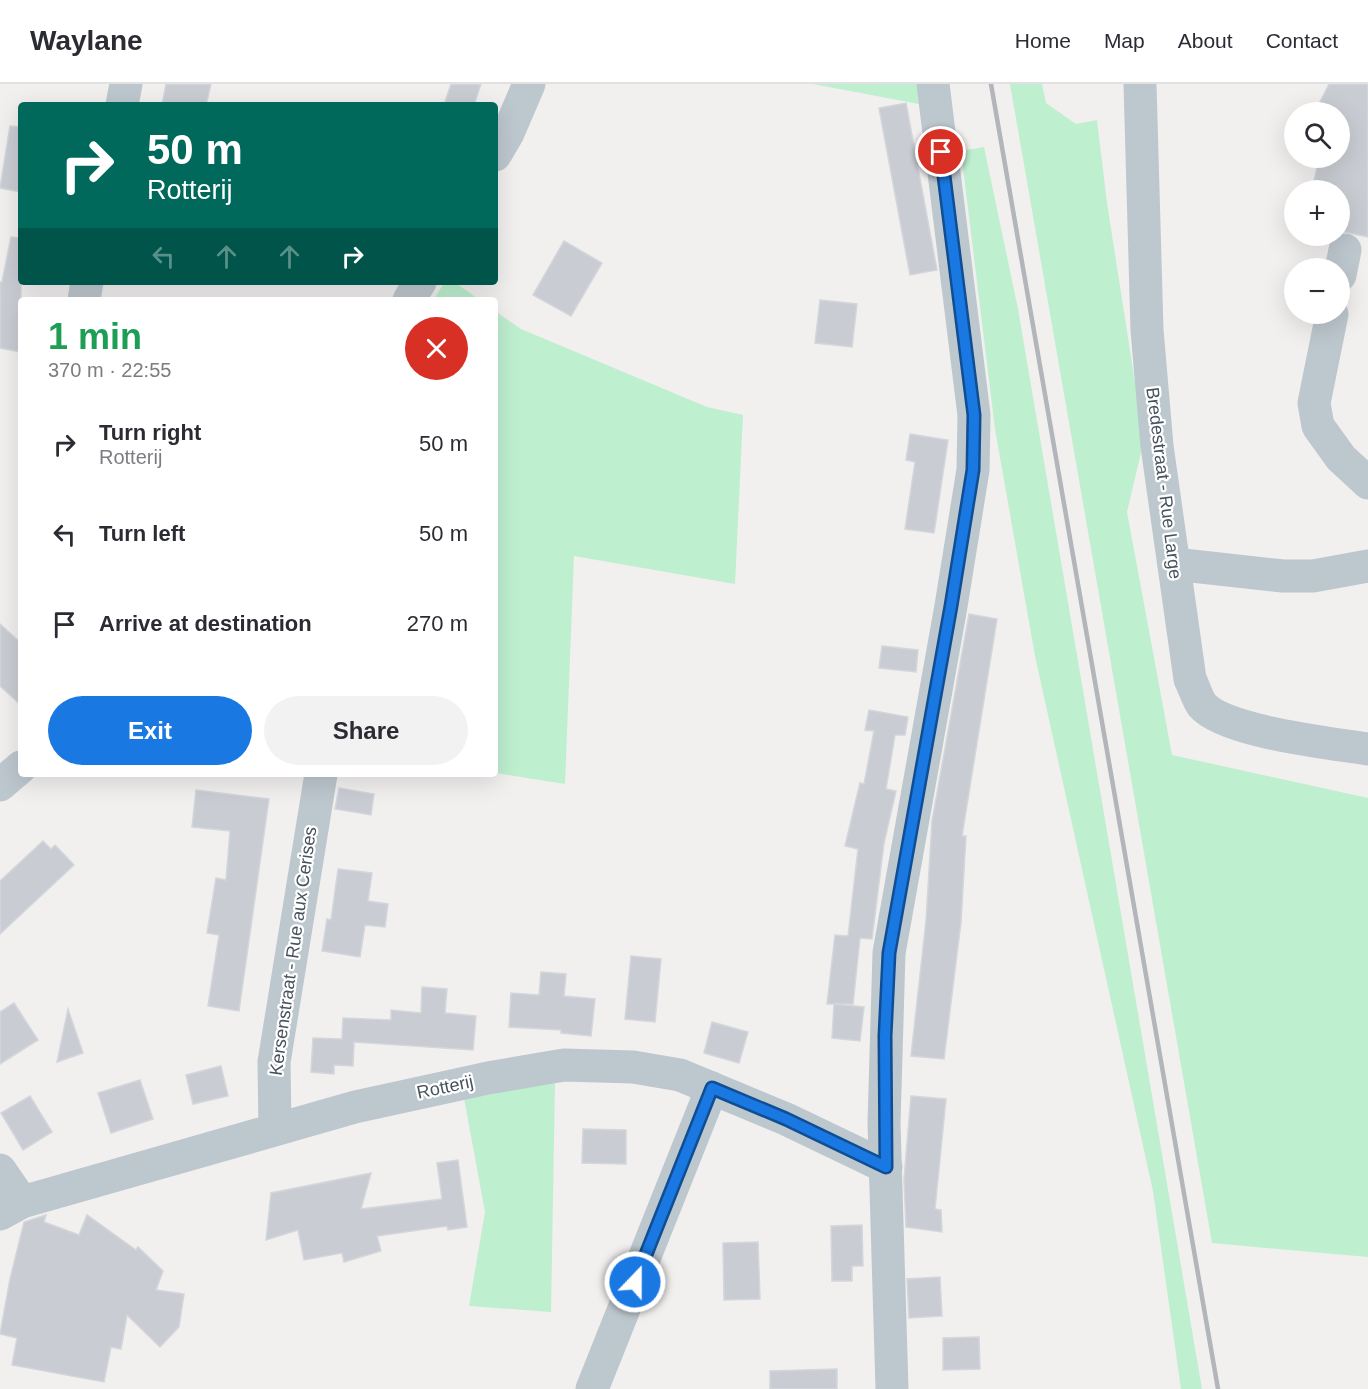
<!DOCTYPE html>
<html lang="en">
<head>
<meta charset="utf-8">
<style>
  :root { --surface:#fff; --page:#f2f2f3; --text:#2b2b33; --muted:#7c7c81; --line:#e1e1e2; --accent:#1978e2 }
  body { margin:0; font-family:Helvetica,sans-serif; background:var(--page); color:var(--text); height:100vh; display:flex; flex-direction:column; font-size:22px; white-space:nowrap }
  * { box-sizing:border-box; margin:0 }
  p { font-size:20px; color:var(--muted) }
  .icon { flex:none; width:33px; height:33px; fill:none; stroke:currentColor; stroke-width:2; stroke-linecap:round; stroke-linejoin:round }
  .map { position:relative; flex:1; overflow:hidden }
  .sheet { position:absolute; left:18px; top:213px; width:480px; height:480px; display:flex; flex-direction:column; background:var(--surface); border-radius:6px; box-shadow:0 6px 24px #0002 }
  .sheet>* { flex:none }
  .hud { position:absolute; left:18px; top:18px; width:480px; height:183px; border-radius:6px; box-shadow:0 6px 24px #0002; background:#00695c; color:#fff; overflow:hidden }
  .buttons { position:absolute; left:1284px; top:18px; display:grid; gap:12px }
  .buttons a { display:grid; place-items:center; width:66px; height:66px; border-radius:50%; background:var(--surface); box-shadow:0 6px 24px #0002; font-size:30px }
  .pin { position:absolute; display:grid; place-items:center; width:51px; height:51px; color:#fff; margin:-26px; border:3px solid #fff; border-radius:50%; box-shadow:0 2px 6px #0007 }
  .me { position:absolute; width:66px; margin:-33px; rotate:22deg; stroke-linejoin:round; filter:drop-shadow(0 0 4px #0008) }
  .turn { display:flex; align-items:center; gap:21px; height:126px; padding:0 30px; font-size:27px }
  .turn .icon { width:78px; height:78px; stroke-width:2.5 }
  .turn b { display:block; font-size:42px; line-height:51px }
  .lanes { display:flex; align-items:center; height:57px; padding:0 30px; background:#0003; justify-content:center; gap:30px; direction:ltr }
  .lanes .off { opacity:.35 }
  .round { display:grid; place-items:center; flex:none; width:63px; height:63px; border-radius:32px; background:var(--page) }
  .head { display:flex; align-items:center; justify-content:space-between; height:102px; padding:0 30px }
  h1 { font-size:36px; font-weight:700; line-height:45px; color:#1e9e55 }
  .action { display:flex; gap:12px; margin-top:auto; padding:12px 30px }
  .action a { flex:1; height:69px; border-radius:36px; background:var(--accent); color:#fff; font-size:24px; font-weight:700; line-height:69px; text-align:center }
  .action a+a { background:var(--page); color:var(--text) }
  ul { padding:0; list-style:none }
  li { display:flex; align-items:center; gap:18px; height:90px; padding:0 30px }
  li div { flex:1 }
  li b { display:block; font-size:22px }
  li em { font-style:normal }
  header { display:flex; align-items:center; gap:36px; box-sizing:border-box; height:84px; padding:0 30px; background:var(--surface); border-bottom:2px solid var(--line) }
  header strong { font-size:28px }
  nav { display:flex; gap:33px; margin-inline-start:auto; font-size:21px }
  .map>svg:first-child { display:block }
  .green { fill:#beefcf }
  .building { fill:#c9ccd2; stroke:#d3d6db; stroke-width:1.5 }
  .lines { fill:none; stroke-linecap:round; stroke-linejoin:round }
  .minor { stroke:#bdc7ce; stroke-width:33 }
  .rail { stroke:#b2b5ba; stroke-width:4.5 }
  .route-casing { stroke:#104e93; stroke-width:15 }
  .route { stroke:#1978e2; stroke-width:10 }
  .labels { text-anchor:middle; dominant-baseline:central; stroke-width:4.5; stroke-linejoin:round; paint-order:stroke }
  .street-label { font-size:18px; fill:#47535d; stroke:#fff }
</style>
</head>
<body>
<header>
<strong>Waylane</strong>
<nav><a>Home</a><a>Map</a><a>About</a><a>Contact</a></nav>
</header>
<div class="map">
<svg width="1368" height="1305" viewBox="0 0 1368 1305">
  <rect width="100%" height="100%" fill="#f2efef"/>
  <g class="green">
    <polygon points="813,0 917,0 919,20"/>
    <polygon points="1010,0 1042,0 1046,19 1076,40 1097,36 1107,119 1144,356 1127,428 1172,671 1368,714 1368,1173 1212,1159"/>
    <polygon points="984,63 1018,225 1202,1305 1181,1305 1153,1107 1035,572 995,345 961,67"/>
    <polygon points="445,198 454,198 480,216 433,216"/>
    <polygon points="495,227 521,245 707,323 743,331 735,500 574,472 565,700 495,689"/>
    <polygon points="555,997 551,1228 469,1222 485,1128 464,1014"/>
  </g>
  <g class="building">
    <polygon points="166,0 211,0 206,21 162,21"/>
    <polygon points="451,0 481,0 474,21 444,21"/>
    <polygon points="1329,0 1368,0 1368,153 1340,147 1340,106 1312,106 1319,74 1340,74 1340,28 1315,28"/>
    <polygon points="906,19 937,186 910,191 879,24"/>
    <polygon points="10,42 21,43 21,108 0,104"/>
    <polygon points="11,153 21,154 21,268 0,264 0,198 2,198"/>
    <polygon points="564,157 602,179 571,232 533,211"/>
    <polygon points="820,216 857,220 852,263 815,259"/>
    <polygon points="910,350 948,356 934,449 905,445 915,378 906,376"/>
    <polygon points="969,530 997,535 962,752 966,752 961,838 944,975 911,972 926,837 932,737"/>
    <polygon points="0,540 21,559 21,621 0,602"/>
    <polygon points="882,562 918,566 916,588 879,584"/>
    <polygon points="869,626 908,633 905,651 895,651 886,705 896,707 884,759 872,855 860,854 853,920 827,920 835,851 848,852 858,765 845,762 860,699 864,700 874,647 865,646"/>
    <polygon points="339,704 374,710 371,731 335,725"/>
    <polygon points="196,706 269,715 239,927 208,922 219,851 207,849 216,794 226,796 230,747 192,743"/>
    <polygon points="43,757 51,765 55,761 74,781 0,850 0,797"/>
    <polygon points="338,785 372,789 368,817 388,820 385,843 365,841 360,873 322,867 327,835 331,836"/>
    <polygon points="631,872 661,875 655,938 625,935"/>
    <polygon points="541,888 566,890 564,912 595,915 591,952 561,949 561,946 509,943 511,909 539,911"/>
    <polygon points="422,903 447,905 445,929 476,932 473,966 354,958 353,982 334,981 334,990 311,988 313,954 342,955 343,934 391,936 391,926 421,929"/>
    <polygon points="14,919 38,956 0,980 0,928"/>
    <polygon points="834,920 864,923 860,957 832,954"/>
    <polygon points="68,925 83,969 57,978"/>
    <polygon points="712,938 748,948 739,979 704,969"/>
    <polygon points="221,982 228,1012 193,1020 186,991"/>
    <polygon points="140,996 153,1035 111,1049 98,1009"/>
    <polygon points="30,1012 52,1048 23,1066 1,1029"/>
    <polygon points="911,1012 946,1015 935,1125 941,1126 942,1148 906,1143 904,1095"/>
    <polygon points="583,1045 626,1046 626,1080 582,1079"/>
    <polygon points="458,1076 467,1143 448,1146 447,1142 377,1152 381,1167 344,1178 342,1169 304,1176 298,1146 266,1156 271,1109 371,1089 361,1125 442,1115 437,1079"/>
    <polygon points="46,1131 44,1138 79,1151 87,1131 136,1166 138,1163 163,1187 156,1206 184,1210 179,1243 160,1263 127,1231 121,1265 111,1263 104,1298 12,1281 17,1254 0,1250 10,1195 24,1138"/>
    <polygon points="862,1141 863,1182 852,1182 852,1197 832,1197 831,1142"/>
    <polygon points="758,1158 760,1215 724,1216 723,1159"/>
    <polygon points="940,1193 942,1232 909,1234 907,1195"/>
    <polygon points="979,1253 980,1285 943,1286 943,1254"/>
    <polygon points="837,1285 837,1305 770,1305 770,1287"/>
  </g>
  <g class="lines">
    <g class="minor">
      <path d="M1140 0 1147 246 1157 362 1190 595C1194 603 1197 614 1202 621 1225 648 1331 659 1368 665"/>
      <polyline points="122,21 126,0"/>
      <polyline points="495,71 508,49 529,0"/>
      <polyline points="1340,191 1345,166"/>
      <polyline points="84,216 87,198"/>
      <polyline points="409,216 420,198"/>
      <polyline points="1332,230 1314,319 1318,342 1341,374 1368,399"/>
      <polyline points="1174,480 1283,492 1313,492 1368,482"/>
      <polyline points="0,701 21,683"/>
      <polyline points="275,1045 274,978 321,690"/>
      <polyline points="0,1086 22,1118"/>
      <polyline points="0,1130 22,1118 355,1023 488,994 564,981 633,983 680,991 786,1035 886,1083"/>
      <polyline points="592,1305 712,1004"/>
      <polyline points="892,1305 884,1039 889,869 951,522 973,386 974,331 933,0"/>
    </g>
    <polyline class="rail" points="991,0 1218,1305"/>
  </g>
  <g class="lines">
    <defs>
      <polyline id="route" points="635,1198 712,1004 786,1035 886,1083 885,952 889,869 951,522 973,386 974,331 941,68"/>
    </defs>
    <use href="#route" class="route-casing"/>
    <use href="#route" class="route"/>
  </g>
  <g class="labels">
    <g class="street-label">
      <text transform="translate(1164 399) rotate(83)">Bredestraat - Rue Large</text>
      <text transform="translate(293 867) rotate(-82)">Kersenstraat - Rue aux Cerises</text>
      <text transform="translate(445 1003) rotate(-12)">Rotterij</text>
    </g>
  </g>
</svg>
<div class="buttons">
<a><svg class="icon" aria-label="search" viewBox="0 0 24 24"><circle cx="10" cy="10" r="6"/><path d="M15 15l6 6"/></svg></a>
<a>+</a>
<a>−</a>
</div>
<div class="pin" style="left:941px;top:68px;background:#d93025"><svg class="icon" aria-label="arrive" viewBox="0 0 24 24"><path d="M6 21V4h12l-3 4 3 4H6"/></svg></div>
<svg class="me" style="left:635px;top:1198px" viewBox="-20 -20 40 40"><circle r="17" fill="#1978e2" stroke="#fff" stroke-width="3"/><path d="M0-11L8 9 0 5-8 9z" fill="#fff"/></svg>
<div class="hud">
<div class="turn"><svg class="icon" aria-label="right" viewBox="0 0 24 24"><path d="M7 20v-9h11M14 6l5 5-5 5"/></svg><div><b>50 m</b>Rotterij</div></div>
<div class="lanes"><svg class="icon off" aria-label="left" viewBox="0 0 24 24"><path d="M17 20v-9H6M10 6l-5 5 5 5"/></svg><svg class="icon off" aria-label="ahead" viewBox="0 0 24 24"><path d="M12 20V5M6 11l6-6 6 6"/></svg><svg class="icon off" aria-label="ahead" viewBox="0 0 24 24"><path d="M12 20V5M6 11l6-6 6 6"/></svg><svg class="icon" aria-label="right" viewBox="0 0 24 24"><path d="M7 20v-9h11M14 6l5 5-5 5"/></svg></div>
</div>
<section class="sheet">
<div class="head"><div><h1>1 min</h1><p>370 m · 22:55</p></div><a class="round" style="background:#d93025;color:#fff"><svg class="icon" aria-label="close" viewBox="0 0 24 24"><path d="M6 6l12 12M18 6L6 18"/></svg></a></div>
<ul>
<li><svg class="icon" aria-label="right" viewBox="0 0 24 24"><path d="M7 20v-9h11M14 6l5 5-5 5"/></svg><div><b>Turn right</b><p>Rotterij</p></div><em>50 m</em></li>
<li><svg class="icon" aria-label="left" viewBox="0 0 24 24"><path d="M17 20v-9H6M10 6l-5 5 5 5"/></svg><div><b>Turn left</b></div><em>50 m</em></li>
<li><svg class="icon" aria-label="arrive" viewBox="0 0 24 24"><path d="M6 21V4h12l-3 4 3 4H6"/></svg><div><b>Arrive at destination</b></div><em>270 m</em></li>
</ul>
<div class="action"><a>Exit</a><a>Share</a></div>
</section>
</div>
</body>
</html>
